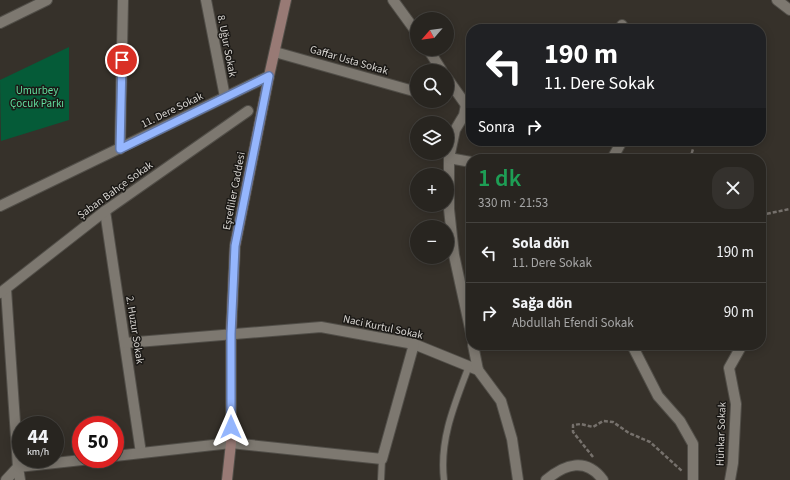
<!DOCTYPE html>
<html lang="tr">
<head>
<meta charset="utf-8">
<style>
  :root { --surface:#282520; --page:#34312d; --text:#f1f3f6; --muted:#a5a5a5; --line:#44423e }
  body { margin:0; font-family:"Source Sans 3",sans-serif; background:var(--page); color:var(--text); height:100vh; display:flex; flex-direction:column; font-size:15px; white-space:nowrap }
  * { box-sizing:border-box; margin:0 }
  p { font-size:13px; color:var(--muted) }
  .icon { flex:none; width:22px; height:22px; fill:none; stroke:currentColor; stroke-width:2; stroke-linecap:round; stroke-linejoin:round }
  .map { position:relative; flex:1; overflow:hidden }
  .drawer { position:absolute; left:466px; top:154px; width:300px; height:196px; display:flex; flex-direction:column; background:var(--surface); border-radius:16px; box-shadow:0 2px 10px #0003,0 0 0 1px var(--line) }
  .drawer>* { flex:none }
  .hud { position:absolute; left:466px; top:24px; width:300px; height:122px; border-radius:16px; box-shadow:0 2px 10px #0003,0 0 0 1px var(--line); background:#202124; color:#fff; overflow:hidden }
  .needle { width:26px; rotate:242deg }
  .tools { position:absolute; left:410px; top:12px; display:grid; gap:8px }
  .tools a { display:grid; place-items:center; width:44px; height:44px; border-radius:50%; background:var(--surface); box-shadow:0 2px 10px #0003,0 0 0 1px var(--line); font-size:20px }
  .speed { position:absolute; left:12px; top:416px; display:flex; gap:8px; font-size:20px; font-weight:700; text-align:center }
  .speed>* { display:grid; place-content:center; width:52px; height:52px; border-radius:50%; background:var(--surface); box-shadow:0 2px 10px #0003,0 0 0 1px var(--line); line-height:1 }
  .speed small { font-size:10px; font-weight:400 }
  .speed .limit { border:6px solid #d22; background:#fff; color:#111 }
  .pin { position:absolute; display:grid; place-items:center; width:34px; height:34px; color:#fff; margin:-17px; border:2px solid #fff; border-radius:50%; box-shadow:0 1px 4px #0007 }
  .me { position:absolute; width:44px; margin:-22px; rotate:0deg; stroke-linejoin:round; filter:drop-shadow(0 0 3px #0008) }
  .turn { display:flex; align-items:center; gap:14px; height:84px; padding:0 12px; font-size:18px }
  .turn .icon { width:52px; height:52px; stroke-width:2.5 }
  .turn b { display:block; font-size:28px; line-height:34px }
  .then { display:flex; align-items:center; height:38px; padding:0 12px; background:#0003; gap:8px; font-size:15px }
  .round { display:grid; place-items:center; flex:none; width:42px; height:42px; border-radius:16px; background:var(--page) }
  .summary { display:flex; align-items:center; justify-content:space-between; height:68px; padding:0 12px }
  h1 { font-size:24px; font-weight:600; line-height:30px; color:#1e9e55 }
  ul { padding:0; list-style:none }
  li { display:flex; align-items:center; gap:12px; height:60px; padding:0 12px; border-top:1px solid var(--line) }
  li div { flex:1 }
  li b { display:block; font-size:15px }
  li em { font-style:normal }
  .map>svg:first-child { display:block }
  .green { fill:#055b38 }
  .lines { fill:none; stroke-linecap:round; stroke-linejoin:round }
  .service-casing { stroke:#514e48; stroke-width:8 }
  .minor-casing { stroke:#514e48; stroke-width:12 }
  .tertiary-casing { stroke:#514e48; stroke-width:12 }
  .secondary-casing { stroke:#514e48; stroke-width:12 }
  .path { stroke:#76716c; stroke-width:2.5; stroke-dasharray:4 2; stroke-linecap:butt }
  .service { stroke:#7d7870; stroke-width:6 }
  .minor { stroke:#7d7870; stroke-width:10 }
  .tertiary { stroke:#7d7870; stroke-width:10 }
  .secondary { stroke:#987a75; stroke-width:10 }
  .route-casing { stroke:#6176a4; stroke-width:10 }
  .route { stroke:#95b6fd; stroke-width:7 }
  .labels { text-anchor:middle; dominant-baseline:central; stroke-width:3; stroke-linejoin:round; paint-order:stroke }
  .street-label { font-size:11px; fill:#d8d5d1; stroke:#1b1916 }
  .park-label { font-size:11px; fill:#62df9f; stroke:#1b1916 }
</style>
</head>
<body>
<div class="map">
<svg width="790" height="480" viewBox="0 0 790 480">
  <rect width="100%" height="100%" fill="#36312a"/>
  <polygon class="green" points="69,47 69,120 1,141 0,80"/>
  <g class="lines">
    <defs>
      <g id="service">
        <polyline points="381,480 382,459"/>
        <path d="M444 480C439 440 455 403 469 366"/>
      </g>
      <g id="minor">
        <polyline points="206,0 225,97"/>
        <polyline points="393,0 417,33"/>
        <polyline points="777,0 790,10"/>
        <polyline points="0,23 47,0"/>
        <polyline points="622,25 624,29"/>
        <polyline points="428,49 442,71"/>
        <polyline points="275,52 417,92"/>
        <polyline points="447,78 466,105 471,106"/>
        <polyline points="466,105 464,115 455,130 449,158 449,209 454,255 471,333"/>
        <polyline points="120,149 123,0"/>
        <polyline points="449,158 471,162"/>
        <polyline points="612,159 622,141"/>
        <polyline points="0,206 269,76"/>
        <polyline points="105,211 141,453"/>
        <polyline points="6,289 18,467 6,480"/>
        <polyline points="0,293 105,211 248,111"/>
        <polyline points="125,343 321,327 414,344 478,370 501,401 512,439 518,480"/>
        <polyline points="473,345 478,370"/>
        <polyline points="632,345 658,396 680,421 693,444 693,480"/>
        <polyline points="115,456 231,443 382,459 414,344"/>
        <polyline points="20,480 18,467 91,459"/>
        <polyline points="730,480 733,463 736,404 729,368 742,345"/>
      </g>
      <path id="tertiary" d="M546 480C565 464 586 457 603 480"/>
      <polyline id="secondary" points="227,480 231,443 231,334 235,246 269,76 286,0"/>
    </defs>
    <use href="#service" class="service-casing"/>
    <use href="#minor" class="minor-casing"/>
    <use href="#tertiary" class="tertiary-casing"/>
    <use href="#secondary" class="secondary-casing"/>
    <g class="path">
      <polyline points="690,159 693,149"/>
      <polyline points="761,215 790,209"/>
      <polyline points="593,457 573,432 573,425 581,424 593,427 603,421 613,422 629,433 650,442 682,471"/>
    </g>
    <use href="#service" class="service"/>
    <use href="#minor" class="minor"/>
    <use href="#tertiary" class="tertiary"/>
    <use href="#secondary" class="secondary"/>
  </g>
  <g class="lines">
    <defs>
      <polyline id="route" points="122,60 120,149 269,76 235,246 231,334 231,427"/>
    </defs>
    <use href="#route" class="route-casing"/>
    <use href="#route" class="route"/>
  </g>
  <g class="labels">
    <g class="street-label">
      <text transform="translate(227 46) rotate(79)">8. Uğur Sokak</text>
      <text transform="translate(349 60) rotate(16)">Gaffar Usta Sokak</text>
      <text transform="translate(172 110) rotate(-26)">11. Dere Sokak</text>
      <text transform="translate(115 190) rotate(-36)">Şaban Bahçe Sokak</text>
      <text transform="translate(234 191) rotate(-79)">Eşrefliler Caddesi</text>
      <text transform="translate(383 327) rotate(12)">Naci Kurtul Sokak</text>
      <text transform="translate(135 330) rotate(81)">2. Huzur Sokak</text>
      <text transform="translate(721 434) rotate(-88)">Hünkar Sokak</text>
    </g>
    <g class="park-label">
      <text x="37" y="90">Umurbey<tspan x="37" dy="13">Çocuk Parkı</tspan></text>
    </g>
  </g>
</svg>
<div class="tools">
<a><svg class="needle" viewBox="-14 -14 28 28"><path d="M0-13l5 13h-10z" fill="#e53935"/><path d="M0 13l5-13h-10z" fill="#a5a5a5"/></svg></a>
<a><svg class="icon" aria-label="search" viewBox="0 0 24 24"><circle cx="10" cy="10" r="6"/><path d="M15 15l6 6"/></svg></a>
<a><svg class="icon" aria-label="layers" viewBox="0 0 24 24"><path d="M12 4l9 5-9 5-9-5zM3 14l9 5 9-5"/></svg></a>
<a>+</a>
<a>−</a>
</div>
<div class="speed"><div>44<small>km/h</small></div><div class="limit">50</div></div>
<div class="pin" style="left:122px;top:60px;background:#d93025"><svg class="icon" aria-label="arrive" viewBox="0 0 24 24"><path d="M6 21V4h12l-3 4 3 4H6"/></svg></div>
<svg class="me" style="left:231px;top:427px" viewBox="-20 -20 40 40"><path d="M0-17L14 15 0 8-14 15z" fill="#95b6fd" stroke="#fff" stroke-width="4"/></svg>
<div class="hud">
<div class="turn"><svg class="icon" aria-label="left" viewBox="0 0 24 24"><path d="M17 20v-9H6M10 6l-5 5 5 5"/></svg><div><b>190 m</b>11. Dere Sokak</div></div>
<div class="then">Sonra<svg class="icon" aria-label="right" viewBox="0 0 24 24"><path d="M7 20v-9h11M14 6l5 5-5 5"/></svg></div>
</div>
<section class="drawer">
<div class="summary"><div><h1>1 dk</h1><p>330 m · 21:53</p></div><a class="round"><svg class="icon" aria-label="close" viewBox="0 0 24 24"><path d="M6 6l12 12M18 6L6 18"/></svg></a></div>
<ul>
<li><svg class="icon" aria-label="left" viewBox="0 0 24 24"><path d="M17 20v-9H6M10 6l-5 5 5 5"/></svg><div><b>Sola dön</b><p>11. Dere Sokak</p></div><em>190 m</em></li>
<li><svg class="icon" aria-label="right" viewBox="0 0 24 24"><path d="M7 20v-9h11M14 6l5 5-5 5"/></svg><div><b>Sağa dön</b><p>Abdullah Efendi Sokak</p></div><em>90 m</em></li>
</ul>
</section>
</div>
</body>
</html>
